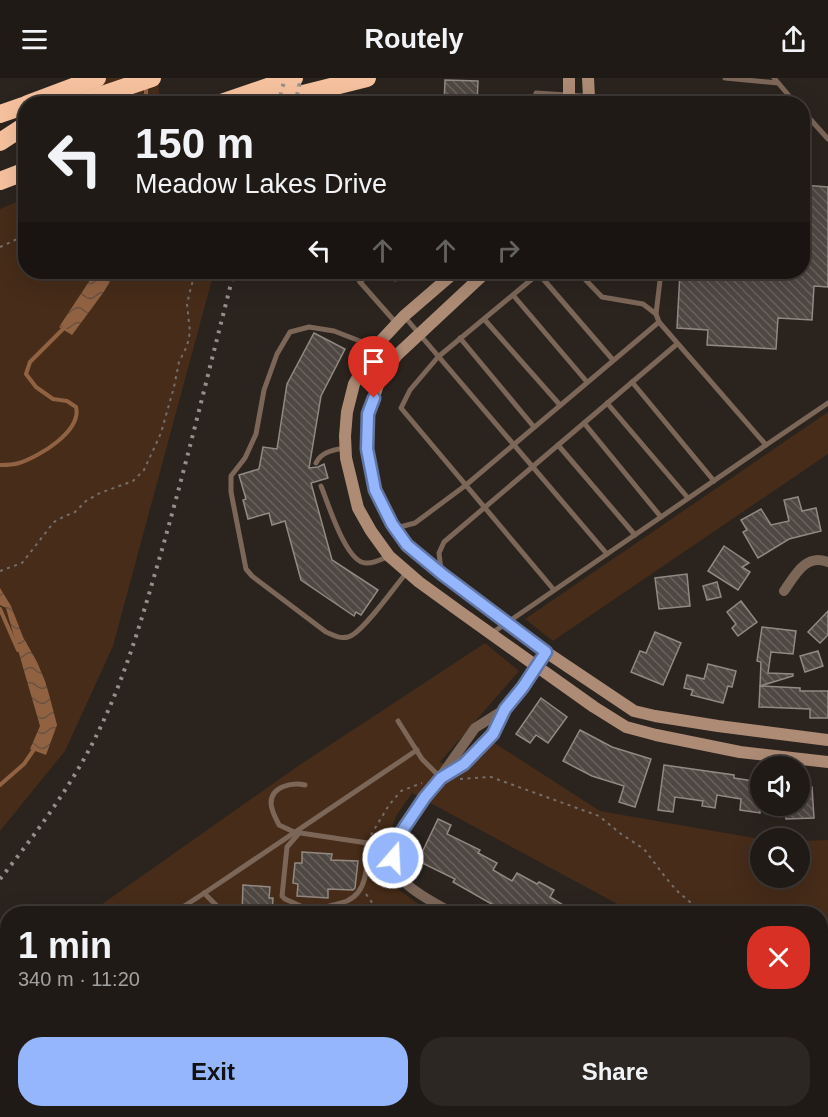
<!DOCTYPE html>
<html lang="en">
<head>
<meta charset="utf-8">
<style>
  :root { --surface:#201a16; --page:#2d2723; --text:#f1f3f6; --muted:#a2a1a1; --line:#3d3835; --accent:#95b6fd }
  body { margin:0; font-family:Helvetica,sans-serif; background:var(--page); color:var(--text); height:100vh; display:flex; flex-direction:column; font-size:22px; white-space:nowrap }
  * { box-sizing:border-box; margin:0 }
  p { font-size:20px; color:var(--muted) }
  .icon { flex:none; width:33px; height:33px; fill:none; stroke:currentColor; stroke-width:2; stroke-linecap:round; stroke-linejoin:round }
  .map { position:relative; flex:1; overflow:hidden }
  .drawer { position:absolute; left:0px; top:828px; width:828px; height:212px; display:flex; flex-direction:column; background:var(--surface); border-radius:24px 24px 0 0; box-shadow:0 6px 24px #0002,0 0 0 2px var(--line) }
  .drawer>* { flex:none }
  .top-card { position:absolute; left:18px; top:18px; width:792px; height:183px; border-radius:24px; box-shadow:0 6px 24px #0002,0 0 0 2px var(--line); background:#201a16; color:var(--text); overflow:hidden }
  .buttons { position:absolute; left:750px; top:678px; display:grid; gap:12px }
  .buttons a { display:grid; place-items:center; width:60px; height:60px; border-radius:50%; background:var(--surface); box-shadow:0 6px 24px #0002,0 0 0 2px var(--line); font-size:30px }
  .pin { position:absolute; display:grid; place-items:center; width:51px; height:51px; color:#fff; margin:-62px -26px; border-radius:50% 50% 50% 0; rotate:-45deg; box-shadow:0 0 6px #0007 }
  .pin .icon { rotate:45deg }
  .me { position:absolute; width:66px; margin:-33px; rotate:19deg; stroke-linejoin:round; filter:drop-shadow(0 0 4px #0008) }
  .turn { display:flex; align-items:center; gap:21px; height:126px; padding:0 18px; font-size:27px }
  .turn .icon { width:78px; height:78px; stroke-width:2.5 }
  .turn b { display:block; font-size:42px; line-height:51px }
  .lanes { display:flex; align-items:center; height:57px; padding:0 18px; background:#0003; justify-content:center; gap:30px; direction:ltr }
  .lanes .off { opacity:.35 }
  .round { display:grid; place-items:center; flex:none; width:63px; height:63px; border-radius:24px; background:var(--page) }
  .headline { display:flex; align-items:center; justify-content:space-between; height:102px; padding:0 18px }
  h1 { font-size:36px; font-weight:600; line-height:45px }
  .button { display:flex; gap:12px; margin-top:auto; padding:12px 18px }
  .button a { flex:1; height:69px; border-radius:24px; background:var(--accent); color:#111; font-size:24px; font-weight:600; line-height:69px; text-align:center }
  .button a+a { background:var(--page); color:var(--text) }
  header { display:flex; justify-content:space-between; align-items:center; height:78px; padding:0 18px; background:var(--surface); font-size:27px; font-weight:600 }
  .map>svg:first-child { display:block }
  .green { fill:#462c19 }
  .water { fill:url(#water-waves) }
  .lines { fill:none; stroke-linecap:round; stroke-linejoin:round }
  .stream { stroke:#916242; stroke-width:4 }
  .building { fill:url(#building-back-hatch); stroke:#938983; stroke-width:1.5 }
  .path { stroke:#756e6a; stroke-width:2; stroke-dasharray:3 4.5; stroke-linecap:butt }
  .lane { stroke:#7b6658; stroke-width:5 }
  .street { stroke:#7b6658; stroke-width:10 }
  .secondary { stroke:#ad8b75; stroke-width:12 }
  .highway { stroke:#f6c19e; stroke-width:18 }
  .rail { stroke:#958f8b; stroke-width:4; stroke-dasharray:3 6; stroke-linecap:butt }
  .highway-bridge { stroke:#f6c19e; stroke-width:18 }
  .route-casing { stroke:#6176a4; stroke-width:15 }
  .route { stroke:#95b6fd; stroke-width:10 }
</style>
</head>
<body>
<header><svg class="icon" aria-label="menu" viewBox="0 0 24 24"><path d="M4 6h16M4 12h16M4 18h16"/></svg>Routely<svg class="icon" aria-label="share" viewBox="0 0 24 24"><path d="M12 15V3M7 8l5-5 5 5M5 13v7h14v-7"/></svg></header>
<div class="map">
<svg width="828" height="1039" viewBox="0 0 828 1039">
  <defs>
    <pattern id="water-waves" width="16" height="10" patternUnits="userSpaceOnUse" patternTransform="scale(1.5)"><rect width="16" height="10" fill="#916242"/><path d="M0 5q4-4 8 0t8 0" fill="none" stroke="#6a5242"/></pattern>
    <pattern id="building-back-hatch" width="6" height="6" patternUnits="userSpaceOnUse" patternTransform="scale(1.5)"><rect width="6" height="6" fill="#4f4742"/><path d="M-1 5l2 2M0 0l6 6M5-1l2 2" fill="none" stroke="#68615d"/></pattern>
  </defs>
  <rect width="100%" height="100%" fill="#2a231e"/>
  <g class="green">
    <polygon points="94,0 158,0 160,25 98,25"/>
    <polygon points="25,120 26,194 214,194 113,568 65,673 0,753 0,131"/>
    <polygon points="828,334 828,376 553,563 525,541"/>
    <polygon points="485,565 519,593 440,684 459,696 493,664 600,733 760,761 760,800 800,800 800,763 828,762 828,924 821,925 820,836 634,835 412,715 396,738 384,774 388,804 431,835 88,836 298,688"/>
    <polygon points="7,892 8,1032 362,1032 357,1039 0,1039 0,897"/>
  </g>
  <g class="water">
    <polygon points="99,194 116,194 103,215 72,257 59,249 90,202"/>
    <polygon points="0,510 11,528 23,559 37,584 45,603 50,620 57,647 46,677 30,671 40,648 9,541 6,530 0,527"/>
  </g>
  <g class="lines">
    <g class="stream">
      <polyline points="146,7 146,26"/>
      <path d="M0 387C6 387 13 387 19 385 39 379 82 353 76 329L67 323 53 321 36 309 26 296 30 284 65 249"/>
      <polyline points="0,531 18,572"/>
      <polyline points="0,707 24,686 35,670"/>
    </g>
  </g>
  <g class="building">
    <polygon points="445,2 478,3 477,26 444,26"/>
    <polygon points="802,107 828,109 828,209 814,208 812,242 778,240 776,271 707,267 708,252 677,250 680,194 802,194"/>
    <polygon points="314,255 345,271 321,318 309,390 318,389 324,386 328,400 311,405 332,482 378,512 361,537 356,534 354,538 301,502 285,443 272,447 269,435 248,441 243,422 246,421 239,397 259,391 263,369 277,371 287,306"/>
    <polygon points="798,419 802,433 816,430 821,453 789,461 758,480 743,454 747,452 741,442 761,431 771,447 789,443 784,422"/>
    <polygon points="724,468 749,485 742,489 750,494 738,512 708,493"/>
    <polygon points="687,496 690,528 659,531 655,500"/>
    <polygon points="717,504 721,519 707,522 703,508"/>
    <polygon points="741,523 757,544 738,558 732,550 736,546 727,534"/>
    <polygon points="828,533 828,557 820,565 808,554"/>
    <polygon points="762,549 796,553 793,576 771,574 768,595 793,596 793,598 760,608 761,584 757,583"/>
    <polygon points="655,554 681,565 663,607 631,594 640,573 646,575"/>
    <polygon points="818,573 823,588 805,594 800,578"/>
    <polygon points="708,586 736,593 732,609 728,608 723,625 691,617 693,612 684,610 687,597 704,601"/>
    <polygon points="760,608 800,610 800,613 828,613 828,640 810,640 810,631 759,629"/>
    <polygon points="541,620 567,639 548,665 536,657 530,665 516,656"/>
    <polygon points="580,652 612,669 651,681 635,729 619,724 624,708 592,698 563,683"/>
    <polygon points="664,687 734,697 734,700 760,704 760,735 740,732 741,721 717,717 715,730 702,728 703,723 675,719 673,734 658,732"/>
    <polygon points="812,709 814,740 786,741 785,728 800,728 800,710"/>
    <polygon points="438,741 451,747 447,756 480,772 478,775 497,785 493,792 512,803 517,795 537,806 539,804 554,812 550,819 563,827 558,836 509,836 453,804 455,801 418,783"/>
    <polygon points="302,774 332,776 331,782 358,783 355,810 353,812 328,811 328,820 297,818 298,806 293,805 295,785 302,785"/>
    <polygon points="243,807 270,809 269,820 273,820 272,836 242,836"/>
  </g>
  <g class="lines">
    <g class="path">
      <polyline points="0,169 26,157"/>
      <polyline points="0,493 22,485 54,444 65,438 75,434 86,423 100,415 133,403 144,392 161,355 174,309 179,284 187,268 190,254 187,226 191,209 196,194"/>
      <polyline points="460,701 491,699 599,738 621,756 644,771 666,800 676,812 704,836"/>
      <polyline points="371,757 389,727 401,713 422,705"/>
      <polyline points="366,816 380,836"/>
      <polyline points="820,889 828,888"/>
      <polyline points="0,948 8,942"/>
    </g>
    <g class="lane">
      <polyline points="725,0 778,5"/>
      <polyline points="774,0 796,26"/>
      <polyline points="535,26 536,15 708,26"/>
      <polyline points="802,32 828,61"/>
      <polyline points="357,194 360,204 397,246"/>
      <polyline points="388,194 395,201 403,194"/>
      <polyline points="578,194 602,219 643,226 656,236 659,244 766,367 828,325"/>
      <polyline points="360,204 371,194"/>
      <polyline points="513,217 587,304"/>
      <polyline points="656,236 661,194"/>
      <polyline points="404,238 607,476 766,367"/>
      <polyline points="484,241 560,327"/>
      <polyline points="460,260 534,349"/>
      <path d="M396 277 334 253 309 249 290 254 277 276 264 312 256 356 245 380 231 398V414L246 491 252 498 326 554C333 557 339 561 348 559 361 557 396 507 407 494"/>
      <polyline points="632,304 714,403"/>
      <polyline points="607,325 688,420"/>
      <polyline points="584,345 661,439"/>
      <polyline points="558,367 635,457"/>
      <path d="M316 385C321 374 333 372 344 370"/>
      <path d="M321 408C328 425 346 485 366 485 373 486 382 481 389 478"/>
      <polyline points="396,450 415,445 466,407 659,244"/>
      <polyline points="441,492 439,475 444,464 677,266"/>
      <path d="M554 512 401 330 410 312 438 279 532 201C537 198 540 198 544 202L613 282"/>
      <polyline points="492,555 607,476"/>
      <polyline points="398,643 422,681 440,699"/>
      <path d="M305 707C293 704 271 708 271 725 271 732 276 741 279 747L294 754 394 769"/>
      <polyline points="300,754 287,769 282,818 285,821 312,833"/>
      <polyline points="204,815 218,829 229,836"/>
      <polyline points="172,836 209,812 417,672"/>
      <path d="M306 836C319 829 333 828 347 823 369 813 367 785 367 765"/>
    </g>
    <g class="street">
      <path d="M784 513C795 497 806 475 828 484"/>
      <polyline points="446,697 464,686 493,656 505,631 523,609 546,574"/>
      <path d="M454 836C431 822 386 805 394 770 395 764 399 758 402 753L475 650 505 631"/>
      <polyline points="820,1010 828,1010"/>
      <polyline points="500,1039 504,1032"/>
      <polyline points="723,1039 727,1032"/>
    </g>
    <g class="secondary">
      <polyline points="568,26 569,18 569,0"/>
      <polyline points="587,26 589,19 588,0"/>
      <polyline points="455,194 404,238 376,268 354,306 347,334 345,358 346,380 358,430 371,453 389,478 419,504 459,533 594,629 626,649 656,657 740,674 828,684"/>
      <polyline points="486,194 397,277 379,304 368,336 367,371 375,412 392,446 407,467 442,496 546,574 634,633 655,638 718,648 828,662"/>
    </g>
    <g class="highway">
      <polyline points="28,26 97,0"/>
      <polyline points="78,26 102,17"/>
      <polyline points="218,26 294,0"/>
      <polyline points="263,26 367,0"/>
      <polyline points="0,36 26,27"/>
      <polyline points="0,64 26,47"/>
      <polyline points="0,103 26,93"/>
    </g>
    <g class="rail">
      <polyline points="278,26 285,0"/>
      <polyline points="295,26 301,0"/>
      <path d="M0 801C38 753 76 702 102 646 128 591 144 533 161 475 188 381 210 287 234 194"/>
    </g>
    <polyline class="highway-bridge" points="102,17 152,0"/>
  </g>
  <g class="lines">
    <defs>
      <polyline id="route" points="374,320 368,336 367,371 375,412 392,446 407,467 442,496 546,574 523,609 505,631 493,656 464,686 441,700 425,719 402,753 394,769 393,780"/>
    </defs>
    <use href="#route" class="route-casing"/>
    <use href="#route" class="route"/>
  </g>
</svg>
<div class="buttons">
<a><svg class="icon" aria-label="sound" viewBox="0 0 24 24"><path d="M4 9h4l5-4v14l-5-4H4zM17 9q2 3 0 6"/></svg></a>
<a><svg class="icon" aria-label="search" viewBox="0 0 24 24"><circle cx="10" cy="10" r="6"/><path d="M15 15l6 6"/></svg></a>
</div>
<div class="pin" style="left:374px;top:320px;background:#d93025"><svg class="icon" aria-label="arrive" viewBox="0 0 24 24"><path d="M6 21V4h12l-3 4 3 4H6"/></svg></div>
<svg class="me" style="left:393px;top:780px" viewBox="-20 -20 40 40"><circle r="17" fill="#95b6fd" stroke="#fff" stroke-width="3"/><path d="M0-11L8 9 0 5-8 9z" fill="#fff"/></svg>
<div class="top-card">
<div class="turn"><svg class="icon" aria-label="left" viewBox="0 0 24 24"><path d="M17 20v-9H6M10 6l-5 5 5 5"/></svg><div><b>150 m</b>Meadow Lakes Drive</div></div>
<div class="lanes"><svg class="icon" aria-label="left" viewBox="0 0 24 24"><path d="M17 20v-9H6M10 6l-5 5 5 5"/></svg><svg class="icon off" aria-label="ahead" viewBox="0 0 24 24"><path d="M12 20V5M6 11l6-6 6 6"/></svg><svg class="icon off" aria-label="ahead" viewBox="0 0 24 24"><path d="M12 20V5M6 11l6-6 6 6"/></svg><svg class="icon off" aria-label="right" viewBox="0 0 24 24"><path d="M7 20v-9h11M14 6l5 5-5 5"/></svg></div>
</div>
<section class="drawer">
<div class="headline"><div><h1>1 min</h1><p>340 m · 11:20</p></div><a class="round" style="background:#d93025;color:#fff"><svg class="icon" aria-label="close" viewBox="0 0 24 24"><path d="M6 6l12 12M18 6L6 18"/></svg></a></div>
<div class="button"><a>Exit</a><a>Share</a></div>
</section>
</div>
</body>
</html>
